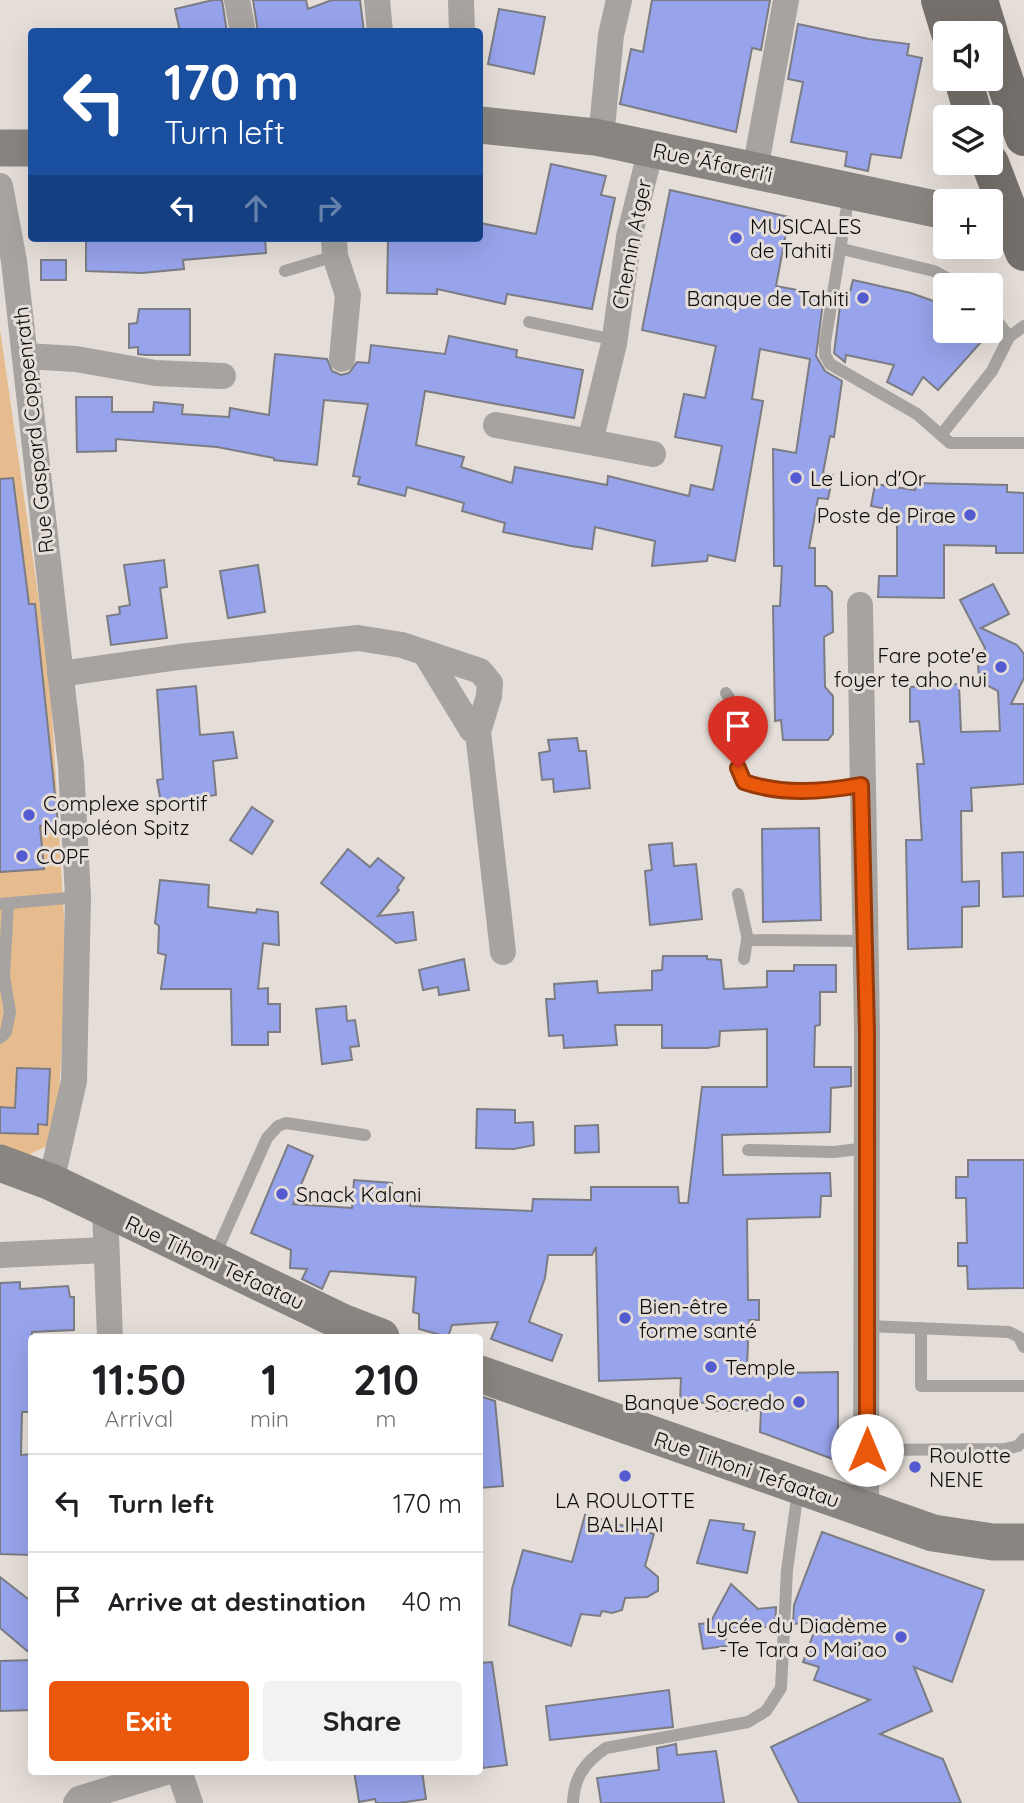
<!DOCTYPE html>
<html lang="en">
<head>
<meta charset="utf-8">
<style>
  :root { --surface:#fff; --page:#f2f2f2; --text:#202124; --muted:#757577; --line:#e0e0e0; --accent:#ea580c }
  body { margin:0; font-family:Quicksand,sans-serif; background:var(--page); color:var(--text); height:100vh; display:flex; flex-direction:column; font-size:26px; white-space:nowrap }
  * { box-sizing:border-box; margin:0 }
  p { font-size:23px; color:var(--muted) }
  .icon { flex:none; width:38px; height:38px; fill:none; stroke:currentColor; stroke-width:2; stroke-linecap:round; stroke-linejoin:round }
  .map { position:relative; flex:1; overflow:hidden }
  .side { position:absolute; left:28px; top:1334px; width:455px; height:441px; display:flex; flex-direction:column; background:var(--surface); border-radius:7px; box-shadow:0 7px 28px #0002 }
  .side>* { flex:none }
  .top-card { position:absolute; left:28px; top:28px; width:455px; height:214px; border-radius:7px; box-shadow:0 7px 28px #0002; background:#1a4fa0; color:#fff; overflow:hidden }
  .tools { position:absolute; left:933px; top:21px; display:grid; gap:14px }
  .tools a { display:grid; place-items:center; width:70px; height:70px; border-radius:7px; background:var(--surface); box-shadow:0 7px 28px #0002; font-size:35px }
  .pin { position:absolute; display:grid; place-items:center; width:60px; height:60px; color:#fff; margin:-72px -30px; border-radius:50% 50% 50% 0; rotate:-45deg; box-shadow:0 0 7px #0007 }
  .pin .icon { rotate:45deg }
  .me { position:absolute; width:77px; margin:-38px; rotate:0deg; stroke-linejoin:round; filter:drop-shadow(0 0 5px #0008) }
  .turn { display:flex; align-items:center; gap:24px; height:147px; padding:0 21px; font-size:32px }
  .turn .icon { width:91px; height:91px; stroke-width:2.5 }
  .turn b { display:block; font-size:49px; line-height:60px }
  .lanes { display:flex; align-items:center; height:66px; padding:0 21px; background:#0003; justify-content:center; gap:35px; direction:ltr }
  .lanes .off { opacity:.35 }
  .eta { display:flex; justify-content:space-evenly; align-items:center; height:119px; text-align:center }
  .eta b { font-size:42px; font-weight:700; line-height:49px }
  .cta { display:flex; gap:14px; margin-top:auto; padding:14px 21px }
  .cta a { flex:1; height:80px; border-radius:7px; background:var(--accent); color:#fff; font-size:28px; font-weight:700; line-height:80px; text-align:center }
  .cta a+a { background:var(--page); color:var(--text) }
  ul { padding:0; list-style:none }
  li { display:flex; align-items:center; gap:21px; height:98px; padding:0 21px; border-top:2px solid var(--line) }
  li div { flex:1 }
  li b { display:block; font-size:26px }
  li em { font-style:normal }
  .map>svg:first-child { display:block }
  .green { fill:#e6bc8e }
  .building { fill:#97a3eb; stroke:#7b7c84; stroke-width:2 }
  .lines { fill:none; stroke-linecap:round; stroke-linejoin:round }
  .lane { stroke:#a6a3a0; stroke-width:12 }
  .street { stroke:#a6a3a0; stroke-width:26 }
  .secondary { stroke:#898581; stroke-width:37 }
  .primary { stroke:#75706b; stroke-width:38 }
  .route-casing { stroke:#983908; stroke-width:18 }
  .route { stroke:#ea580c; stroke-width:12 }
  .poi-dot { fill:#545bd1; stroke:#e5ded8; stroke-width:2.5 }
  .labels { text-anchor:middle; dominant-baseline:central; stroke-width:6; stroke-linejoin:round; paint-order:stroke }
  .street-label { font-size:21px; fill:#0e0c0a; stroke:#e5ded8 }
  .poi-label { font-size:21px; fill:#0e0c0a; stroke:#e5ded8; text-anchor:start }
</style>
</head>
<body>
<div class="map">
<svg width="1024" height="1803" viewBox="0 0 1024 1803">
  <rect width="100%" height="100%" fill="#e5ded8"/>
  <polygon class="green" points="0,329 50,678 66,952 57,1141 16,1161 0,1155"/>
  <g class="building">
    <polygon points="213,0 222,0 227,32 180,32 175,9"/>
    <polygon points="253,0 306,0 308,9 332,0 360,0 364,32 258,32"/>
    <polygon points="652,0 770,0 761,50 752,48 736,132 620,104 631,49 643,52"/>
    <polygon points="499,9 545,17 534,74 488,64"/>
    <polygon points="798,24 869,39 909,44 907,55 922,58 901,158 871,154 868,171 845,166 847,152 791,142 803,82 788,79"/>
    <polygon points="551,164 606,176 601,195 615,198 592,309 507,294 505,304 437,289 437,294 387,293 388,238 480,238 480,223 536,234"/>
    <polygon points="670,190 789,217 776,286 824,295 816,356 825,371 842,381 834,437 830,436 823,473 833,475 828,499 818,498 809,548 815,548 815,586 826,586 832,592 833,632 824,637 825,687 833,696 833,734 828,740 783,740 781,720 775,721 773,606 780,606 782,566 774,566 773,449 796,453 810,359 760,349 752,399 763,401 735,561 708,555 707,561 652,566 655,541 595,527 592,549 571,546 503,532 505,523 462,511 464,503 407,487 405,496 358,484 360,477 353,476 368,404 324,400 317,465 274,460 274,458 217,447 116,439 116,451 77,452 76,397 112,397 112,412 153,412 154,402 183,405 182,414 229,417 230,408 269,415 275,354 327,359 332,371 341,375 349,373 357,362 369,363 371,345 445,354 449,336 517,350 516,357 583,370 574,418 425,391 416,445 464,457 461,467 512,483 515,467 607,485 608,476 689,496 691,485 713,490 722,446 675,437 684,394 705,398 716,346 642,330"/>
    <polygon points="86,238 265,238 266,253 183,260 184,269 142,273 86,271"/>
    <rect x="41" y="260" width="25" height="20"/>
    <polygon points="853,280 911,293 936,302 945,308 945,331 991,331 938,390 923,377 912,395 887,382 894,365 846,355 845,362 834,353 841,298 848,300"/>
    <polygon points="139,309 190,309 190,355 146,355 138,354 138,347 129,348 129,324 137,323"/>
    <polygon points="13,478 29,604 35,604 58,824 40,826 44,869 0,872 0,479"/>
    <polygon points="915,483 1007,485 1007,492 1024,493 1024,553 996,553 996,546 944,545 944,598 878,597 879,576 897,576 897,511 871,506 875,484 915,490"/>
    <polygon points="164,560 167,587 160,588 167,638 111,645 107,616 120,614 119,607 130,605 124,565"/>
    <polygon points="258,565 265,612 228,618 220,571"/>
    <polygon points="993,584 1009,614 981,628 1017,645 1024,654 1024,678 1011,704 1024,704 1024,784 971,788 972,811 961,811 962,882 979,881 979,906 962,907 962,947 908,949 906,840 922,840 917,764 924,764 919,721 910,722 910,687 959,684 961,732 1000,731 998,691 979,681 978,664 985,648 960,600"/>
    <polygon points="196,686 200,735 233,732 237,758 213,761 216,795 161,803 157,780 163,779 157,690"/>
    <polygon points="577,738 579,751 586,751 590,788 554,792 553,779 542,780 539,753 550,751 548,740"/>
    <polygon points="252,807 273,821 252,854 230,840"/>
    <polygon points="819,828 821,920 763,922 762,829"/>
    <polygon points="672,843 674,866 696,864 702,919 650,925 645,871 652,870 649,845"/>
    <polygon points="348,849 370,867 378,858 404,878 397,888 399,890 378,916 413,912 416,940 396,943 321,883"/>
    <polygon points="1024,852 1024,896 1003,897 1002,853"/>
    <polygon points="160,880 209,885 208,907 256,913 257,909 278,912 279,945 263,943 258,989 268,988 268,1004 280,1004 280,1032 268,1032 268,1045 232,1045 231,989 161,989 166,955 158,953 159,926 155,923"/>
    <polygon points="663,956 707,956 707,959 721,960 724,989 767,987 767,971 794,971 794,965 836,965 836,992 820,992 820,1025 815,1026 814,1067 851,1067 851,1086 831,1088 830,1132 722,1135 723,1175 830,1173 831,1196 821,1196 820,1217 747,1219 748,1300 759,1300 759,1320 749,1320 747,1367 778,1367 777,1373 838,1372 838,1461 760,1432 761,1410 710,1411 710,1403 680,1402 681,1378 599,1381 596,1247 592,1255 548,1255 545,1278 529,1322 562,1335 552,1361 491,1339 498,1322 452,1325 448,1337 419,1329 419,1314 413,1312 416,1277 330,1271 322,1289 302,1279 307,1269 290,1268 291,1250 251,1233 288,1145 313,1156 293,1204 352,1208 354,1180 392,1183 391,1193 411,1195 410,1206 532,1211 533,1199 591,1200 591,1187 678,1187 679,1203 688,1203 702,1087 767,1087 767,1029 720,1031 719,1046 707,1048 662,1048 662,1025 615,1025 617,1045 564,1048 563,1035 549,1036 546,999 555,999 554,984 597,981 598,993 652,990 652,971 662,970"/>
    <polygon points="464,959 469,990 439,995 438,987 423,990 419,970"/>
    <polygon points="346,1006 347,1021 355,1020 359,1046 350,1047 352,1060 322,1064 316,1009"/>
    <polygon points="17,1068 50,1069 47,1125 38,1124 38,1134 0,1133 0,1107 15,1108"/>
    <polygon points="477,1109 515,1110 515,1123 533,1122 534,1145 514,1149 476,1148"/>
    <polygon points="598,1125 599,1152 575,1153 575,1126"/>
    <polygon points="968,1160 1024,1160 1024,1288 968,1289 967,1266 958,1266 958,1243 967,1243 966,1198 956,1198 956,1177 968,1177"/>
    <polygon points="20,1282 20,1289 68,1286 70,1297 74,1297 74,1330 32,1332 32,1412 22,1412 21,1455 32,1454 32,1555 0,1554 0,1283"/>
    <polygon points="480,1396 495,1401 503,1486 480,1488"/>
    <polygon points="585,1515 654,1534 645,1566 658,1577 658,1591 647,1597 625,1598 622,1610 612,1613 602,1611 600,1616 581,1614 571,1646 509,1625 512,1589 523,1550 572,1562"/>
    <polygon points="710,1520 744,1524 743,1530 755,1532 747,1573 697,1563"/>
    <polygon points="822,1532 984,1590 952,1682 914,1667 932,1711 880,1734 943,1759 961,1803 799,1803 771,1747 870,1700 814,1680 819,1667 803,1662 818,1621 793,1624 794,1605"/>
    <polygon points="0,1577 32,1602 32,1655 0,1628"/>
    <polygon points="731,1584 758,1609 776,1607 775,1626 725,1632 727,1646 703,1649 699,1624 710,1623"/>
    <polygon points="32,1660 32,1710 0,1711 0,1661"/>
    <polygon points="492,1662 507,1765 483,1768 480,1746 480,1663"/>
    <polygon points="669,1690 673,1727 550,1740 546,1706"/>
    <polygon points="676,1744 677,1755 716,1751 724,1803 601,1803 597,1778 659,1770 657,1748"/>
    <polygon points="354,1771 422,1771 426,1799 399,1803 376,1803 375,1799 359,1802"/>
  </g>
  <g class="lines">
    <g class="lane">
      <polyline points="849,194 825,343 825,355 830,364 917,414 950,443 1024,443"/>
      <polyline points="842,249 934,271 960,285"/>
      <polyline points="285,271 335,256"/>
      <polyline points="990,311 1009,337"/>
      <polyline points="529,322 615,340"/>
      <polyline points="941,435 992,371 1009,337 1024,326"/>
      <path d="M726 693C734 705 741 719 741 734 742 750 734 769 744 782 782 795 822 792 861 785"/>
      <polyline points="738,894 748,940 866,941"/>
      <polyline points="0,904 78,897"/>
      <polyline points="744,959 747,940"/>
      <polyline points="0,1038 6,1032 10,1012 4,976 8,904"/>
      <polyline points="748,1150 834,1152 867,1148"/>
      <polyline points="214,1257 267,1138 278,1126 286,1123 365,1135"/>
      <polyline points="867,1326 1009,1332 1019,1337 1024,1347"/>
      <polyline points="921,1328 921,1386 1024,1386"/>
      <polyline points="867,1450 1004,1449 1018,1446 1024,1439"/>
      <path d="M573 1803C574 1777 585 1762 606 1748L748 1722 766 1711 781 1688 787 1570 798 1491"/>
    </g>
    <g class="street">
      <polyline points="237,0 243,32"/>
      <polyline points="377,0 380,32"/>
      <polyline points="461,0 462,32"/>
      <polyline points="601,138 611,35 619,0"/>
      <polyline points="755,170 786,0"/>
      <polyline points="0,186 14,261 71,766 78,897 74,1081 51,1182"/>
      <polyline points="334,238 335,256 348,295 342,359"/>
      <polyline points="25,356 76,359 155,373 223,376"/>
      <polyline points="496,425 590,442 614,344 629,237 651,149"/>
      <polyline points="590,442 653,454"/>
      <polyline points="860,605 867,1033 866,1510"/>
      <polyline points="425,653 472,730 478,732"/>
      <polyline points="60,674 179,657 358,638 402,645 480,671 490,683 489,696 478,732 503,952"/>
      <polyline points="105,1210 110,1337"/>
      <polyline points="0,1255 105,1250"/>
      <polyline points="179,1771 190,1803"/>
      <polyline points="76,1803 79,1799 169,1771"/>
    </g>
    <g class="secondary">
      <polyline points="480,125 595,137 945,211"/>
      <polyline points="0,148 32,148"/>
      <polyline points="0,1163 51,1182 342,1322 381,1337"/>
      <polyline points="480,1374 933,1533 993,1542 1024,1542"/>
    </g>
    <g class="primary">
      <polyline points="940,0 950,33"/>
      <polyline points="979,0 989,33"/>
      <polyline points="990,38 1024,137"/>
      <polyline points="963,79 974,117"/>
      <polyline points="990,163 1024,252"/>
    </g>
  </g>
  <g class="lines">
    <defs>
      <path id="route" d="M738 768 744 782C782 795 822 792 861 785L867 1033V1450"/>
    </defs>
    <use href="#route" class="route-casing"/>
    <use href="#route" class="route"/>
  </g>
  <g class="poi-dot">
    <circle cx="736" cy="238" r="7"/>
    <circle cx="863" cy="298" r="7"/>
    <circle cx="796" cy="478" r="7"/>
    <circle cx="970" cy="515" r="7"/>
    <circle cx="1001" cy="667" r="7"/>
    <circle cx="29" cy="815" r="7"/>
    <circle cx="22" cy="856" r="7"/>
    <circle cx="282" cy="1194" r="7"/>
    <circle cx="625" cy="1318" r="7"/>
    <circle cx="711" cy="1367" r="7"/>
    <circle cx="799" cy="1402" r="7"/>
    <circle cx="915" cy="1467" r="7"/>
    <circle cx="625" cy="1476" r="7"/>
    <circle cx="901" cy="1637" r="7"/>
  </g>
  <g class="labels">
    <g class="street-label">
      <text transform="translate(713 162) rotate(12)">Rue 'Āfareri'i</text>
      <text transform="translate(631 244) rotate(-79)">Chemin Atger</text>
      <text transform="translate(33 430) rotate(-96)">Rue Gaspard Coppenrath</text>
      <text transform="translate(215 1262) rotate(25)">Rue Tihoni Tefaatau</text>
      <text transform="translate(747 1469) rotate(19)">Rue Tihoni Tefaatau</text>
    </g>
    <g class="poi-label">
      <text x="750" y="226">MUSICALES<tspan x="750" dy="24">de Tahiti</tspan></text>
      <text x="849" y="298" text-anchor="end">Banque de Tahiti</text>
      <text x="810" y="478">Le Lion d'Or</text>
      <text x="956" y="515" text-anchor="end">Poste de Pirae</text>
      <text x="987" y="655" text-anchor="end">Fare pote'e<tspan x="987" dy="24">foyer te aho nui</tspan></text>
      <text x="43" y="803">Complexe sportif<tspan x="43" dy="24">Napoléon Spitz</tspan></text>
      <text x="36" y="856">COPF</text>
      <text x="296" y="1194">Snack Kalani</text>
      <text x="639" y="1306">Bien-être<tspan x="639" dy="24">forme santé</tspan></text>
      <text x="725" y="1367">Temple</text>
      <text x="785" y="1402" text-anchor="end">Banque Socredo</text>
      <text x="929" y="1455">Roulotte<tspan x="929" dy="24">NENE</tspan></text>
      <text x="625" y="1500" text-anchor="middle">LA ROULOTTE<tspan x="625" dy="24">BALIHAI</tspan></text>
      <text x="887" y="1625" text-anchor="end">Lycée du Diadème<tspan x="887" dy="24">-Te Tara o Mai’ao</tspan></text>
    </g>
  </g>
</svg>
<div class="tools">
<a><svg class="icon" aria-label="sound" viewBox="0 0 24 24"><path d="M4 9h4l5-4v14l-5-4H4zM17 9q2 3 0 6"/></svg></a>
<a><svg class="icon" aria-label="layers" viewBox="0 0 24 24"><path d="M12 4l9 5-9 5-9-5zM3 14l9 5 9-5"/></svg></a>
<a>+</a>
<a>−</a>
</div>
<div class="pin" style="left:738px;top:768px;background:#d93025"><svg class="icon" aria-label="arrive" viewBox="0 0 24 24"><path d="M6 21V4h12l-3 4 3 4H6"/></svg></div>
<svg class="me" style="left:867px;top:1450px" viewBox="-20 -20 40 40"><circle r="19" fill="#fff"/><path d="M0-13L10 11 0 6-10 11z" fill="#ea580c"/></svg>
<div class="top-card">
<div class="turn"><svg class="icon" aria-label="left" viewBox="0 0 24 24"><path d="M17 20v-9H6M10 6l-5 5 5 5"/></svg><div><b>170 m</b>Turn left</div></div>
<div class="lanes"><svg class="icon" aria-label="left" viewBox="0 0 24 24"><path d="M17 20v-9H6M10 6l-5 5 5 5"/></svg><svg class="icon off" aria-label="ahead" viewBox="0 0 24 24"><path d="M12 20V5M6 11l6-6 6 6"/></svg><svg class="icon off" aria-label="right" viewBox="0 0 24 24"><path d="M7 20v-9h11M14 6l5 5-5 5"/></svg></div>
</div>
<section class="side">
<div class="eta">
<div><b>11:50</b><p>Arrival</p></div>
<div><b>1</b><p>min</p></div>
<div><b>210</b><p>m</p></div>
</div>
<ul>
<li><svg class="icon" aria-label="left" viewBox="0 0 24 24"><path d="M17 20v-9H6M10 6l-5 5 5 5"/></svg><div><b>Turn left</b></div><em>170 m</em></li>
<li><svg class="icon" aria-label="arrive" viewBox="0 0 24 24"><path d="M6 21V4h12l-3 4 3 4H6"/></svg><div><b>Arrive at destination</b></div><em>40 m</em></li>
</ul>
<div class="cta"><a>Exit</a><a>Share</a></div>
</section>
</div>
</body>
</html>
